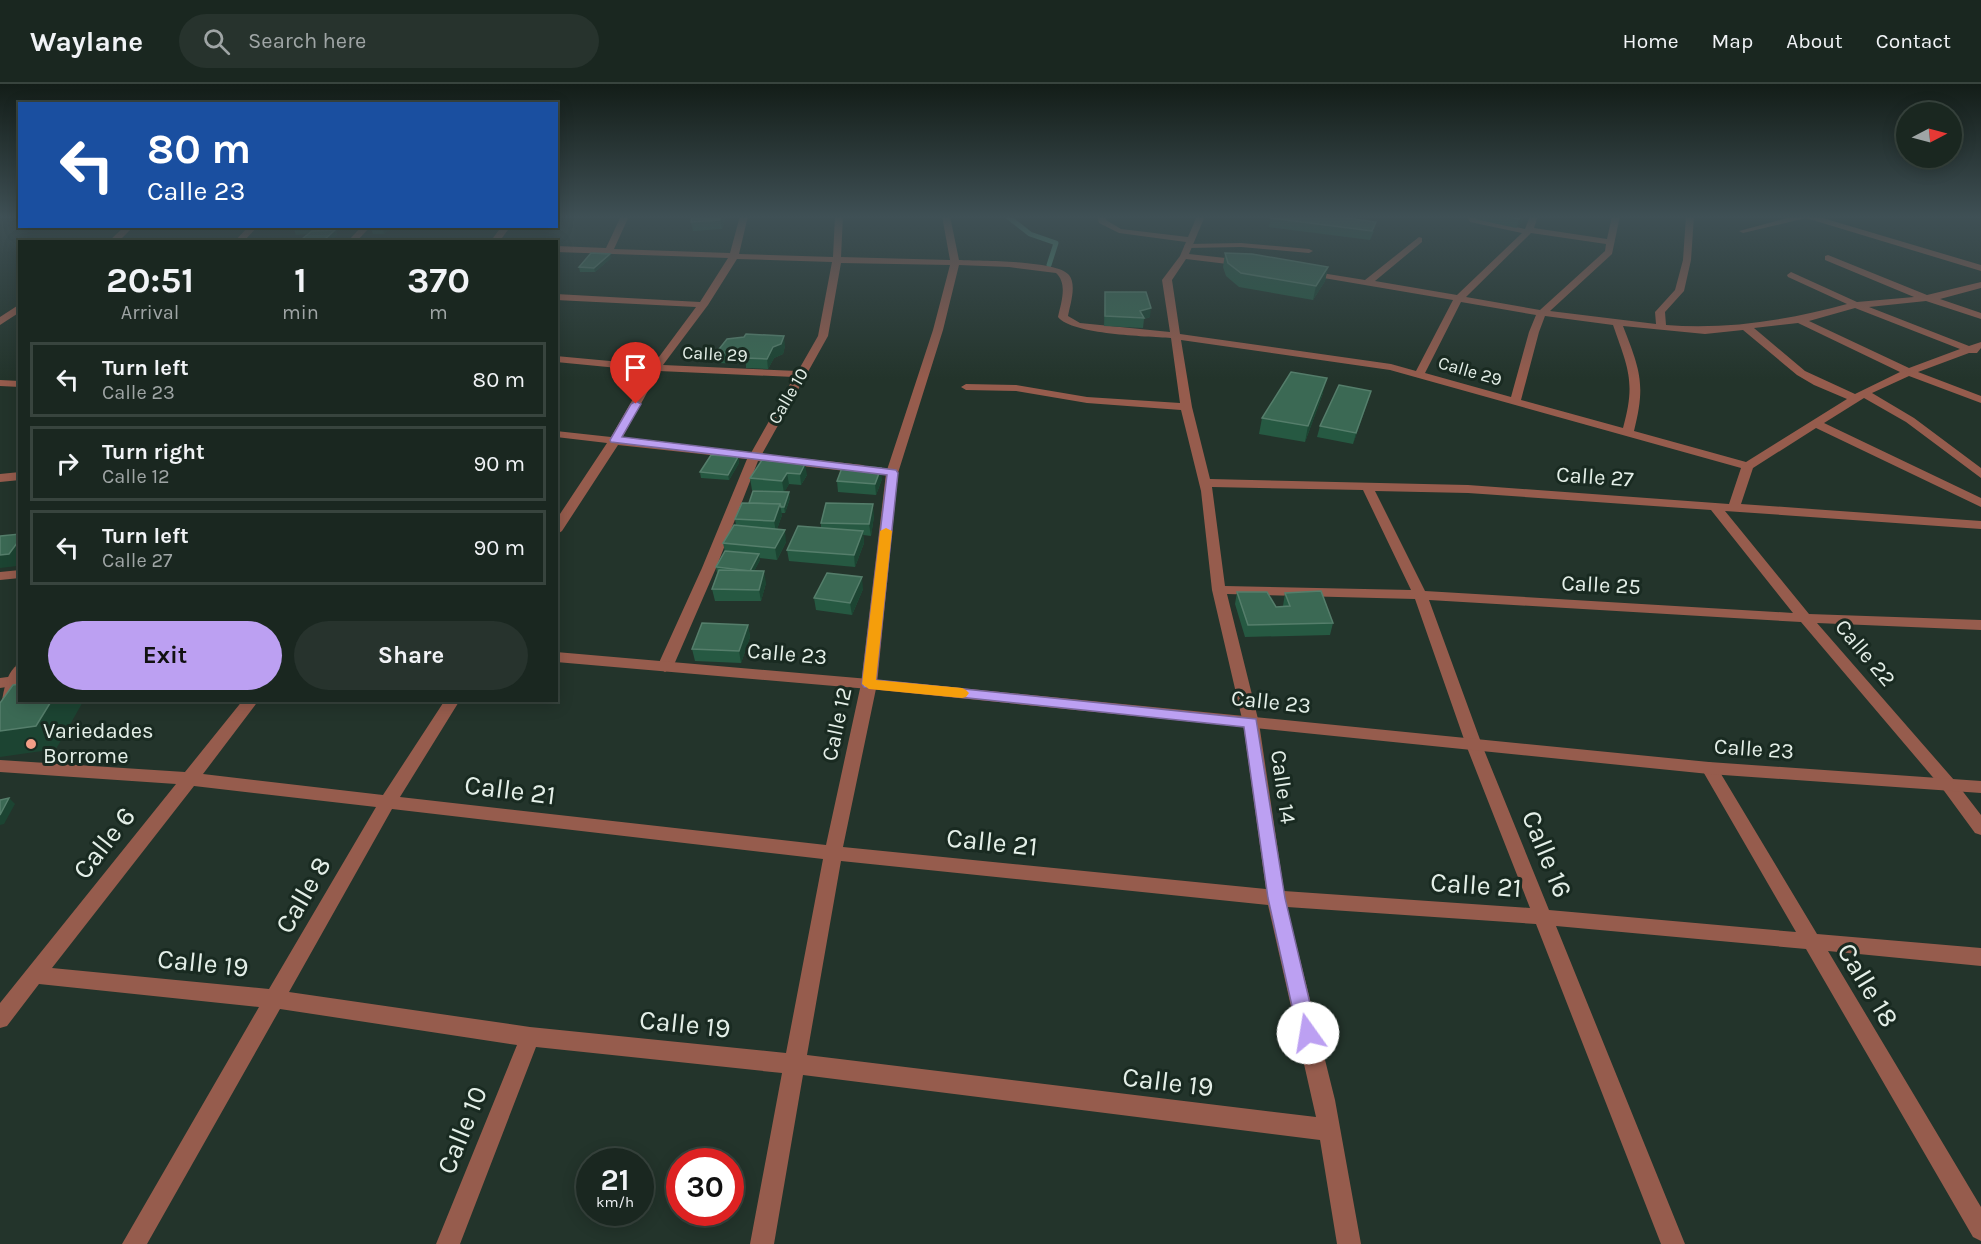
<!DOCTYPE html>
<html lang="en">
<head>
<meta charset="utf-8">
<style>
  :root { --surface:#1a2720; --page:#27332d; --text:#f1f3f6; --muted:#9fa5a5; --line:#38443e; --accent:#bca0f2 }
  body { margin:0; font-family:Karla,sans-serif; background:var(--page); color:var(--text); height:100vh; display:flex; flex-direction:column; font-size:22px; white-space:nowrap }
  * { box-sizing:border-box; margin:0 }
  p { font-size:20px; color:var(--muted) }
  .icon { flex:none; width:33px; height:33px; fill:none; stroke:currentColor; stroke-width:2; stroke-linecap:round; stroke-linejoin:round }
  .map { position:relative; flex:1; overflow:hidden }
  .sheet { position:absolute; left:18px; top:156px; width:540px; height:462px; display:flex; flex-direction:column; background:var(--surface); border-radius:0px; box-shadow:0 3px 15px #0003,0 0 0 2px var(--line) }
  .sheet>* { flex:none }
  .banner { position:absolute; left:18px; top:18px; width:540px; height:126px; border-radius:0px; box-shadow:0 3px 15px #0003,0 0 0 2px var(--line); background:#1a4fa0; color:#fff; overflow:hidden }
  .needle { width:39px; rotate:84deg }
  .fabs { position:absolute; left:1896px; top:18px; display:grid; gap:12px }
  .fabs a { display:grid; place-items:center; width:66px; height:66px; border-radius:50%; background:var(--surface); box-shadow:0 3px 15px #0003,0 0 0 2px var(--line); font-size:30px }
  .speed { position:absolute; left:576px; top:1064px; display:flex; gap:12px; font-size:30px; font-weight:700; text-align:center }
  .speed>* { display:grid; place-content:center; width:78px; height:78px; border-radius:50%; background:var(--surface); box-shadow:0 3px 15px #0003,0 0 0 2px var(--line); line-height:1 }
  .speed small { font-size:15px; font-weight:400 }
  .speed .limit { border:9px solid #d22; background:#fff; color:#111 }
  .pin { position:absolute; display:grid; place-items:center; width:51px; height:51px; color:#fff; margin:-62px -26px; border-radius:50% 50% 50% 0; rotate:-45deg; box-shadow:0 0 6px #0007 }
  .pin .icon { rotate:45deg }
  .me { position:absolute; width:66px; margin:-33px; rotate:347deg; stroke-linejoin:round; filter:drop-shadow(0 0 4px #0008) }
  .turn { display:flex; align-items:center; gap:21px; height:126px; padding:0 30px; font-size:27px }
  .turn .icon { width:78px; height:78px; stroke-width:2.5 }
  .turn b { display:block; font-size:42px; line-height:51px }
  .eta { display:flex; justify-content:space-evenly; align-items:center; height:102px; text-align:center }
  .eta b { font-size:36px; font-weight:700; line-height:42px }
  .cta { display:flex; gap:12px; margin-top:auto; padding:12px 30px }
  .cta a { flex:1; height:69px; border-radius:36px; background:var(--accent); color:#111; font-size:24px; font-weight:700; line-height:69px; text-align:center }
  .cta a+a { background:var(--page); color:var(--text) }
  ul { padding:0; list-style:none }
  li { display:flex; align-items:center; gap:18px; height:75px; margin:0 12px 9px; padding:0 18px; border:3px solid var(--line); border-radius:0px }
  li div { flex:1 }
  li b { display:block; font-size:22px }
  li em { font-style:normal }
  header { display:flex; align-items:center; gap:36px; box-sizing:border-box; height:84px; padding:0 30px; background:var(--surface); border-bottom:2px solid var(--line) }
  header strong { font-size:28px }
  nav { display:flex; gap:33px; margin-inline-start:auto; font-size:21px }
  .search { width:420px; height:54px; background:var(--page); display:flex; align-items:center; gap:15px; box-sizing:border-box; padding:0 21px; border-radius:33px; color:var(--muted); font-size:22px }
  .map>svg:first-child { display:block }
  .lines { fill:none; stroke-linecap:round; stroke-linejoin:round }
  .stream { stroke:#4f8d74; stroke-width:5 }
  .service { fill:#965c4d; fill-rule:evenodd }
  .minor { fill:#965c4d; fill-rule:evenodd }
  .tertiary { fill:#965c4d; fill-rule:evenodd }
  .wall { fill:#265942 }
  .shaded-wall { fill:#1c4432 }
  .building { fill:#3b6954; stroke:#557e6b; stroke-width:1.5 }
  .route { fill:#bca0f2; stroke:#7a689d; stroke-width:1.5 }
  .slow { fill:#f59e0b }
  .poi-dot { fill:#f49e87; stroke:#192a21; stroke-width:2 }
  .labels { text-anchor:middle; dominant-baseline:central; stroke-width:6; stroke-linejoin:round; paint-order:stroke }
  .far-street-label { font-size:18px; fill:#e4efe8; stroke:#192a21 }
  .street-label { font-size:22px; fill:#e4efe8; stroke:#192a21 }
  .poi-label { font-size:22px; fill:#e4efe8; stroke:#192a21; text-anchor:start }
  .near-street-label { font-size:27px; fill:#e4efe8; stroke:#192a21 }
</style>
</head>
<body>
<header>
<strong>Waylane</strong>
<div class="search"><svg class="icon" aria-label="search" viewBox="0 0 24 24"><circle cx="10" cy="10" r="6"/><path d="M15 15l6 6"/></svg>Search here</div>
<nav><a>Home</a><a>Map</a><a>About</a><a>Contact</a></nav>
</header>
<div class="map">
<svg width="1981" height="1160" viewBox="0 0 1981 1160">
  <rect width="100%" height="100%" fill="#23342b"/>
  <g class="lines">
    <polyline class="stream" points="1007,132 1030,150 1056,159 1049,181"/>
    <polygon class="service" points="1241,159 1309,165 1313,167 1309,169 1241,163 1188,164 1184,162 1188,160"/>
    <g class="minor">
      <path d="M621 132H629L614 165 730 169 740 132H748L739 170 833 173 835 132H843L841 173 950 176 942 132H950L959 176C979 177 1058 176 1069 191 1077 201 1070 221 1068 232L1080 239 1170 248 1162 196 1180 172 1186 158 1119 149 1099 139 1097 132H1105L1106 136 1121 145 1188 153 1197 132H1205L1189 170 1244 176 1248 179 1244 182 1186 175 1172 196 1180 250 1391 280 1416 287 1453 216 1306 191 1303 190V186L1365 196 1419 153 1422 154V158L1375 197 1457 211 1522 149 1470 138 1467 132 1525 145 1530 132H1538L1534 144 1607 155 1612 132H1620L1612 170 1550 227 1656 240 1655 228 1675 206 1683 176 1686 132H1694L1691 176 1684 207 1665 228 1666 241C1727 246 1788 236 1847 220L1788 193 1787 191 1791 188 1857 218 1914 213 1825 176V172L1828 171 1927 211 1981 198V204L1940 215 1981 229V235L1926 217 1869 223 1969 262 1981 258V264L1977 269H1969L1918 288 1981 312V319L1909 292 1872 309 1914 334 1981 384V394L1906 338 1864 314 1824 339 1981 414V423L1816 344 1753 384 1741 420 1981 437V445L1725 427 1809 530 1981 536V546L1817 539 1954 696 1981 731V751L1975 749 1942 704 1801 538 1429 516 1482 661 1549 826 1796 848 1701 684 1703 680 1709 678 1715 680 1817 850 1981 864V882L1828 867 1981 1123V1157L1973 1153 1806 865 1556 842 1685 1160H1661L1536 840 1287 823 1335 1016 1361 1160H1337L1320 1056 803 991 774 1160H750L782 989 536 963 460 1160H436L517 961 280 925 147 1160H122L259 923 39 900 7 942 0 944V919L176 700 0 688V676L185 688 243 616H259L203 690 383 711 445 616H460L400 713 826 761 861 600 886 389 933 246 950 181 841 179 828 252 762 370 863 381 869 385 863 389 758 377 716 484 673 583 665 588 657 583 702 484 747 375 618 361 562 447 556 451V436L607 359 556 353V347L611 353 649 287 556 278V272L653 281 696 223 556 216V210L700 218 728 174 556 168V162L606 164ZM1531 149 1606 160 1605 167 1540 226 1466 213ZM737 175 832 178 818 252 798 287 663 281 708 221ZM959 181 1009 183 1056 189C1068 200 1061 219 1058 233 1073 251 1146 252 1171 254L1180 319 1087 313 1016 301 966 300 961 303 966 306 1016 307 1087 319 1181 326 1201 407 1212 506 1243 639 1266 805 843 763 877 600 898 389 943 246ZM1461 218 1536 231 1529 248 1511 313 1425 289ZM1855 224 1960 265 1909 284 1809 237ZM1545 232 1613 241C1628 284 1636 298 1623 344L1521 316 1539 248ZM1798 239 1900 288 1855 310 1805 287 1754 244ZM1623 242 1705 250 1743 246 1797 291 1814 301 1847 315 1746 378 1634 347C1646 300 1640 286 1623 242ZM1181 256 1390 286 1741 384 1729 420 1468 401 1210 395 1192 323ZM659 287 794 293 751 369 622 354ZM1212 403 1363 406 1411 506 1225 502ZM1375 407 1468 409 1711 426 1793 529 1425 507ZM1227 510 1415 515 1466 661 1530 824 1284 807 1259 639ZM194 702 376 723 269 905 52 884ZM392 725 823 775 786 969 530 943 289 908ZM841 777 1268 821 1316 1033 807 971Z"/>
      <polygon points="1795,132 1816,132 1981,181 1981,187 1806,134 1743,149 1739,147"/>
      <polygon points="125,142 134,142 118,158 108,158"/>
      <polygon points="249,142 258,142 243,158 234,158"/>
      <polygon points="502,142 511,142 499,158 490,158"/>
      <polygon points="20,220 20,228 0,241 0,233"/>
      <polygon points="0,296 20,297 20,303 0,302"/>
      <polygon points="20,388 20,396 0,398 0,390"/>
      <polygon points="20,486 20,494 0,496 0,488"/>
      <polygon points="15,592 20,593 20,601 0,604 0,594"/>
    </g>
    <g class="tertiary">
      <polygon points="362,142 371,142 356,158 347,158"/>
      <polygon points="556,568 869,595 1709,678 1981,697 1981,709 1709,690 869,605 556,578"/>
      <path d="M20 580V606L8 637 6 641 0 643C0 628 3 585 20 580Z"/>
    </g>
  </g>
  <g class="wall">
    <polygon points="692,132 724,132 725,135 722,145 693,147 691,138"/>
    <polygon points="1476,132 1524,132 1522,138 1516,144 1475,135"/>
    <polygon points="1271,134 1374,147 1370,156 1269,143"/>
    <polygon points="293,142 341,142 336,148 337,151 329,158 296,158 303,157 302,155 307,150 296,151"/>
    <polygon points="374,142 388,142 389,146 384,150 373,150 371,145"/>
    <polygon points="1225,169 1328,183 1325,197 1313,216 1239,203 1226,192 1223,183"/>
    <polygon points="611,174 595,188 580,188 579,183"/>
    <polygon points="1105,208 1150,233 1144,235 1143,244 1104,242"/>
    <polygon points="785,262 783,270 774,274 768,285 746,284 746,280 718,279 716,269"/>
    <polygon points="1371,307 1368,317 1353,360 1317,353 1320,342"/>
    <polygon points="1323,309 1305,358 1259,350 1262,334"/>
    <polygon points="738,373 739,379 729,396 701,394 700,388"/>
    <polygon points="762,376 807,391 801,401 789,400 784,408 790,414 785,429 781,429 782,431 777,445 786,458 777,476 759,474 760,476 754,487 766,499 761,517 715,517 712,505 717,489 716,483 725,468 723,459 736,441 735,435 749,419 778,408 752,406 750,394"/>
    <polygon points="882,395 876,411 838,408 837,397"/>
    <polygon points="874,432 871,452 863,451 864,459 855,483 789,477 787,466 821,444 821,439"/>
    <polygon points="863,505 852,531 816,526 814,514"/>
    <polygon points="1237,508 1276,523 1283,522 1285,509 1333,539 1330,551 1245,553 1235,520"/>
    <polygon points="748,541 750,553 741,579 695,577 692,565"/>
  </g>
  <g class="shaded-wall">
    <polygon points="721,132 724,132 725,135 722,145 720,136"/>
    <polygon points="1522,132 1524,132 1522,138 1516,144 1519,135"/>
    <polygon points="331,142 341,142 336,148 337,151 329,158 326,158 325,155 333,148"/>
    <polygon points="386,142 388,142 389,146 384,150 383,145"/>
    <polygon points="610,170 611,174 595,188 594,184"/>
    <polygon points="1328,183 1325,197 1313,216 1316,202"/>
    <polygon points="1151,224 1150,233 1144,235 1144,234 1140,227"/>
    <polygon points="784,252 785,262 783,270 774,274 768,285 767,275 773,263"/>
    <polygon points="1327,294 1323,309 1305,358 1308,342"/>
    <polygon points="1371,307 1368,317 1353,360 1356,349"/>
    <polygon points="738,373 739,379 729,396 728,391"/>
    <polygon points="805,380 807,391 801,401 800,390"/>
    <polygon points="881,384 882,395 876,411 875,400"/>
    <polygon points="787,389 789,400 784,409 782,397"/>
    <polygon points="789,408 790,414 785,429 784,423"/>
    <polygon points="780,420 782,431 776,448 774,437"/>
    <polygon points="873,420 874,432 871,452 869,440"/>
    <polygon points="785,446 786,458 777,476 775,464"/>
    <polygon points="863,447 864,459 855,483 854,471"/>
    <polygon points="20,455 20,479 17,482 0,484 0,471"/>
    <polygon points="759,470 760,476 751,493 750,487"/>
    <polygon points="764,487 766,499 761,517 759,506"/>
    <polygon points="862,493 863,505 852,531 850,519"/>
    <polygon points="748,541 750,553 741,579 739,567"/>
    <polygon points="52,616 84,616 56,665 0,673 0,647"/>
    <polygon points="9,714 15,720 4,740 0,741 0,731"/>
  </g>
  <g class="building">
    <polygon points="692,132 721,132 720,136 691,138"/>
    <polygon points="1272,132 1332,132 1376,138 1372,147 1271,134"/>
    <polygon points="1505,132 1522,132 1519,135"/>
    <polygon points="374,142 386,142 383,145 371,145"/>
    <polygon points="335,146 325,155 302,155 312,147"/>
    <polygon points="395,155 393,158 356,158 358,156"/>
    <polygon points="591,169 610,170 594,184 579,183"/>
    <polygon points="1225,169 1252,170 1328,183 1316,202 1241,189 1228,179"/>
    <polygon points="1105,208 1146,208 1151,224 1140,227 1144,234 1105,232"/>
    <polygon points="746,250 784,252 781,260 773,263 767,275 745,274 749,269 716,269 727,255 744,253"/>
    <polygon points="1291,288 1327,294 1308,342 1262,334"/>
    <polygon points="1339,301 1371,307 1356,349 1320,342"/>
    <polygon points="711,371 738,373 728,391 700,388"/>
    <polygon points="762,376 805,380 800,390 787,389 782,397 750,394"/>
    <polygon points="843,381 881,384 875,400 837,397"/>
    <polygon points="753,407 789,408 784,423 781,423 780,420 749,419"/>
    <polygon points="742,419 780,420 774,437 735,435"/>
    <polygon points="826,419 873,420 869,440 821,439"/>
    <polygon points="734,441 785,446 775,464 723,459"/>
    <polygon points="798,442 863,447 854,471 787,466"/>
    <polygon points="20,450 20,455 9,470 0,471 0,452"/>
    <polygon points="725,467 759,470 750,487 716,483"/>
    <polygon points="719,486 764,487 759,506 712,505"/>
    <polygon points="827,489 862,493 850,519 814,514"/>
    <polygon points="1321,507 1333,539 1248,541 1237,508 1267,508 1276,523 1290,522 1285,509"/>
    <polygon points="702,539 748,541 739,567 692,565"/>
    <polygon points="20,600 20,616 52,616 36,642 0,647 0,619 13,601"/>
    <polygon points="9,714 0,731 0,716"/>
  </g>
  <linearGradient id="sky" x2="0" y2="1"><stop stop-color="#131d18"/><stop offset="0.45" stop-color="#3f5055"/><stop offset="1" stop-color="#3f5055" stop-opacity="0"/></linearGradient>
  <rect width="1981" height="295" fill="url(#sky)"/>
  <polygon class="route" points="636,317 641,320 622,353 896,386 898,389 876,596 1256,635 1285,814 1317,949 1315,955 1308,958 1301,955 1298,949 1268,814 1244,643 864,603 862,600 887,391 611,358 610,356 631,320"/>
  <polygon class="slow" points="886,444 892,447 876,596 962,604 966,606 969,609 966,613 962,614 869,605 862,600 880,447"/>
  <circle class="poi-dot" cx="31" cy="660" r="6"/>
  <g class="labels">
    <g class="far-street-label">
      <text transform="translate(715 270) rotate(3)">Calle 29</text>
      <text transform="translate(1470 287) rotate(16)">Calle 29</text>
      <text transform="translate(788 312) rotate(-60)">Calle 10</text>
    </g>
    <g class="street-label">
      <text transform="translate(1595 393) rotate(4)">Calle 27</text>
      <text transform="translate(1601 501) rotate(3)">Calle 25</text>
      <text transform="translate(1865 569) rotate(50)">Calle 22</text>
      <text transform="translate(787 570) rotate(5)">Calle 23</text>
      <text transform="translate(1271 618) rotate(6)">Calle 23</text>
      <text transform="translate(837 640) rotate(-78)">Calle 12</text>
      <text transform="translate(1754 665) rotate(4)">Calle 23</text>
      <text transform="translate(1283 703) rotate(82)">Calle 14</text>
    </g>
    <g class="poi-label">
      <text x="43" y="647">Variedades<tspan x="43" dy="25">Borrome</tspan></text>
    </g>
    <g class="near-street-label">
      <text transform="translate(510 706) rotate(7)">Calle 21</text>
      <text transform="translate(992 758) rotate(6)">Calle 21</text>
      <text transform="translate(104 759) rotate(-52)">Calle 6</text>
      <text transform="translate(1547 770) rotate(68)">Calle 16</text>
      <text transform="translate(1476 801) rotate(4)">Calle 21</text>
      <text transform="translate(303 811) rotate(-60)">Calle 8</text>
      <text transform="translate(203 879) rotate(6)">Calle 19</text>
      <text transform="translate(1868 901) rotate(59)">Calle 18</text>
      <text transform="translate(685 940) rotate(6)">Calle 19</text>
      <text transform="translate(1168 998) rotate(7)">Calle 19</text>
      <text transform="translate(462 1046) rotate(-68)">Calle 10</text>
    </g>
  </g>
</svg>
<div class="fabs">
<a><svg class="needle" viewBox="-14 -14 28 28"><path d="M0-13l5 13h-10z" fill="#e53935"/><path d="M0 13l5-13h-10z" fill="#9fa5a5"/></svg></a>
</div>
<div class="speed"><div>21<small>km/h</small></div><div class="limit">30</div></div>
<div class="pin" style="left:636px;top:320px;background:#d93025"><svg class="icon" aria-label="arrive" viewBox="0 0 24 24"><path d="M6 21V4h12l-3 4 3 4H6"/></svg></div>
<svg class="me" style="left:1308px;top:949px" viewBox="-20 -20 40 40"><circle r="19" fill="#fff"/><path d="M0-13L10 11 0 6-10 11z" fill="#bca0f2"/></svg>
<div class="banner">
<div class="turn"><svg class="icon" aria-label="left" viewBox="0 0 24 24"><path d="M17 20v-9H6M10 6l-5 5 5 5"/></svg><div><b>80 m</b>Calle 23</div></div>
</div>
<section class="sheet">
<div class="eta">
<div><b>20:51</b><p>Arrival</p></div>
<div><b>1</b><p>min</p></div>
<div><b>370</b><p>m</p></div>
</div>
<ul>
<li><svg class="icon" aria-label="left" viewBox="0 0 24 24"><path d="M17 20v-9H6M10 6l-5 5 5 5"/></svg><div><b>Turn left</b><p>Calle 23</p></div><em>80 m</em></li>
<li><svg class="icon" aria-label="right" viewBox="0 0 24 24"><path d="M7 20v-9h11M14 6l5 5-5 5"/></svg><div><b>Turn right</b><p>Calle 12</p></div><em>90 m</em></li>
<li><svg class="icon" aria-label="left" viewBox="0 0 24 24"><path d="M17 20v-9H6M10 6l-5 5 5 5"/></svg><div><b>Turn left</b><p>Calle 27</p></div><em>90 m</em></li>
</ul>
<div class="cta"><a>Exit</a><a>Share</a></div>
</section>
</div>
</body>
</html>
